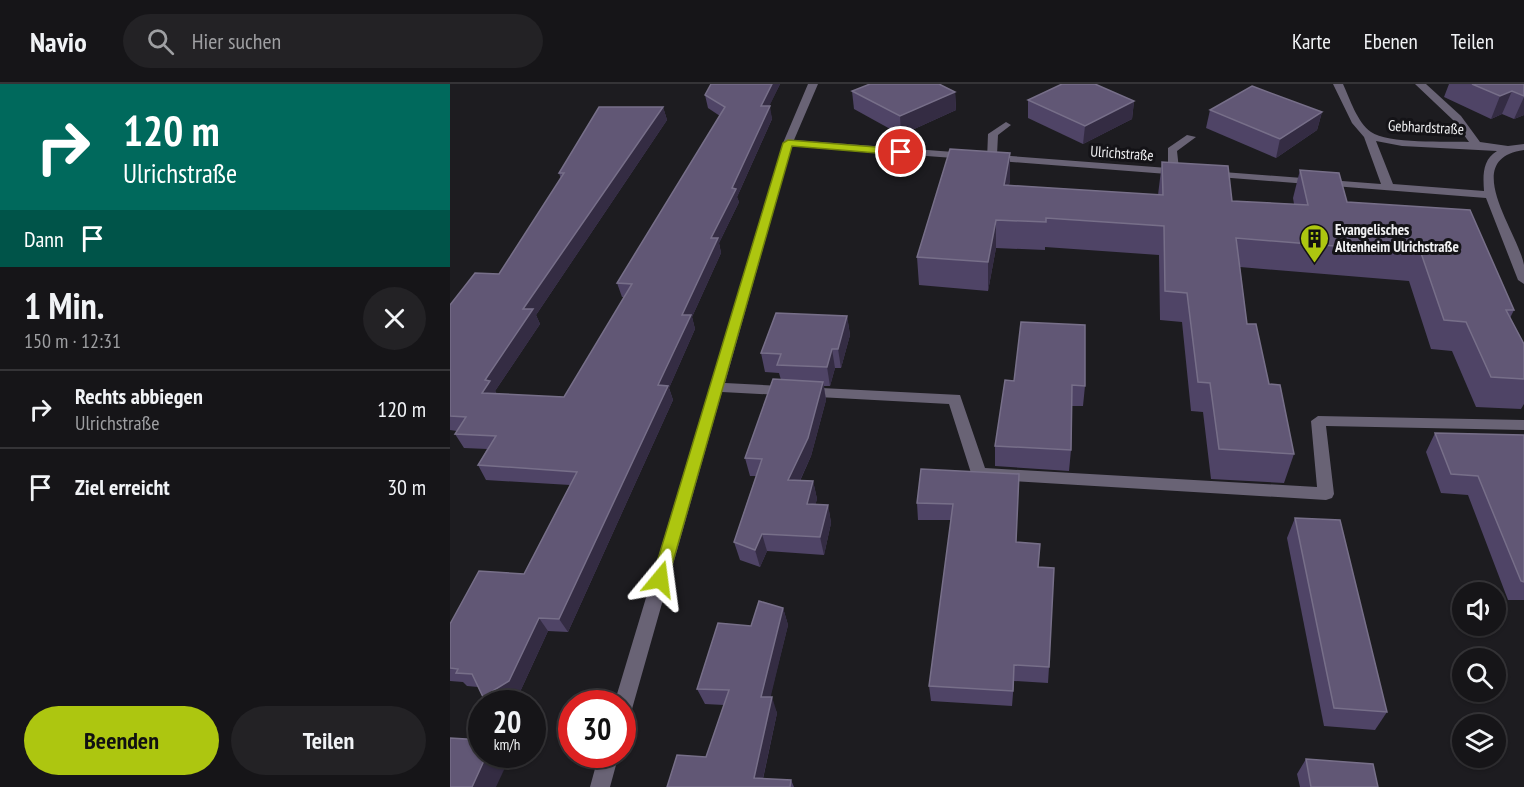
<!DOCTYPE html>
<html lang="de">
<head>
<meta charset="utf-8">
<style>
  :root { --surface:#161518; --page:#232225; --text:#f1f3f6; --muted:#9e9fa2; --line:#353437; --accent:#adc610 }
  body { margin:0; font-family:"PT Sans Narrow",sans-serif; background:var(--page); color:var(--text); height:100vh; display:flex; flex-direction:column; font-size:22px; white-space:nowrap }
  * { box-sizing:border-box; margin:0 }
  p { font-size:20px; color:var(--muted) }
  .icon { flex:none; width:33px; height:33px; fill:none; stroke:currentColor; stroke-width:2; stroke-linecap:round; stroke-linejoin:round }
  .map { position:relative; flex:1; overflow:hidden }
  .details { display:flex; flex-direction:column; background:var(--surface); width:450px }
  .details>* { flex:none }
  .guide { background:#00695c; color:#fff; overflow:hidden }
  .fabs { position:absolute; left:1002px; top:498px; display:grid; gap:12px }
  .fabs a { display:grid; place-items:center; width:54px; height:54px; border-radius:50%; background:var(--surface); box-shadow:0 2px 4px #0004,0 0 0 2px var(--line); font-size:30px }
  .speed { position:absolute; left:18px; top:606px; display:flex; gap:12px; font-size:30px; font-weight:700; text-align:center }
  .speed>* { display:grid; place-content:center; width:78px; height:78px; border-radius:50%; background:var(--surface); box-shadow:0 2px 4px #0004,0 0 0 2px var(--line); line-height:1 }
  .speed small { font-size:15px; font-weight:400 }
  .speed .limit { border:9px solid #d22; background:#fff; color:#111 }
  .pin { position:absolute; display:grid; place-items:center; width:51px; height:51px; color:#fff; margin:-26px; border:3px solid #fff; border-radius:50%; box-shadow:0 2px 6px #0007 }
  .me { position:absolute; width:66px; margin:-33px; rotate:16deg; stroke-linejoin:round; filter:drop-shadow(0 0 4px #0008) }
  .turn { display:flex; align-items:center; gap:21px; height:126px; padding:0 24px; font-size:27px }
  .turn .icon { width:78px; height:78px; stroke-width:2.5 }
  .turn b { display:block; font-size:42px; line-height:51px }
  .then { display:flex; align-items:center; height:57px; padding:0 24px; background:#0003; gap:12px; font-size:22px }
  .round { display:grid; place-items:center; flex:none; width:63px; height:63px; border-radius:32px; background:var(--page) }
  .headline { display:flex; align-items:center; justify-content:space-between; height:102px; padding:0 24px }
  h1 { font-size:36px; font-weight:800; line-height:45px }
  .cta { display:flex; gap:12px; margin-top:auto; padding:12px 24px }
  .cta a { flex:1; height:69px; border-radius:36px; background:var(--accent); color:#111; font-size:24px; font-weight:800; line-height:69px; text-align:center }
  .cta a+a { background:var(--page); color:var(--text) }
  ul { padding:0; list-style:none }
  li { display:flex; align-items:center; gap:18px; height:78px; padding:0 24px; border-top:2px solid var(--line) }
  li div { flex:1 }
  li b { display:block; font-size:22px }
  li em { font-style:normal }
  header { display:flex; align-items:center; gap:36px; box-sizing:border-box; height:84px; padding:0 30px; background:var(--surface); border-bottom:2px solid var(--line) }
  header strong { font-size:28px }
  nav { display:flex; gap:33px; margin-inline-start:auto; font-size:21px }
  .search { width:420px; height:54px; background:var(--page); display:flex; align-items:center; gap:15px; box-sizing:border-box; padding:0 21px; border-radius:33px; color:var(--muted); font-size:22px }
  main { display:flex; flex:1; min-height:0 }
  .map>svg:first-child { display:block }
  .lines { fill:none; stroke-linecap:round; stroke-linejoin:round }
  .minor { fill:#696375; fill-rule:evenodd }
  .wall { fill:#4f4466 }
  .shaded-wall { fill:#342c43 }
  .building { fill:#615775; stroke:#776f89; stroke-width:1.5 }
  .route { fill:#adc610; stroke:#70810a; stroke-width:1.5 }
  .labels { text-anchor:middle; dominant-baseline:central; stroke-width:6; stroke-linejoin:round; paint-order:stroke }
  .far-street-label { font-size:15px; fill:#f1f1f3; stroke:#141317 }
  .far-poi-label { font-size:15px; font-weight:bold; fill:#f1f1f3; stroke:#141317; text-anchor:start }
</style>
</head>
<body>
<header>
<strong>Navio</strong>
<div class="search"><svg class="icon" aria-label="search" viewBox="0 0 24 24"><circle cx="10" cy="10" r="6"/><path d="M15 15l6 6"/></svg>Hier suchen</div>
<nav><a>Karte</a><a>Ebenen</a><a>Teilen</a></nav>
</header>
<main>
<section class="details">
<div class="guide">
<div class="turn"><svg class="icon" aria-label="right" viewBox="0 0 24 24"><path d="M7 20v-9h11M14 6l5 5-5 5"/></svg><div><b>120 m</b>Ulrichstraße</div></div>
<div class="then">Dann<svg class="icon" aria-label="arrive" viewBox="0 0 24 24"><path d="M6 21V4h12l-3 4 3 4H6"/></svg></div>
</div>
<div class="headline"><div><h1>1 Min.</h1><p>150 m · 12:31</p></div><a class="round"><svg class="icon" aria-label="close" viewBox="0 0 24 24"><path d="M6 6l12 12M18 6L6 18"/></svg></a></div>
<ul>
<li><svg class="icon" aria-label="right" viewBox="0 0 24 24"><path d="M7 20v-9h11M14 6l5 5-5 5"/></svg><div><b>Rechts abbiegen</b><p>Ulrichstraße</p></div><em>120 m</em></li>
<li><svg class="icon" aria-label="arrive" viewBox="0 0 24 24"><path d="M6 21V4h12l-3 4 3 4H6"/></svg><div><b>Ziel erreicht</b></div><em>30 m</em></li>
</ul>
<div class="cta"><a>Beenden</a><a>Teilen</a></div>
</section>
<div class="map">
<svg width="1074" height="703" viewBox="0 0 1074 703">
  <rect width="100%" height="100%" fill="#1d1c20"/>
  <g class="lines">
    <g class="minor">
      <polygon points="358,0 368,0 344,56 517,69 522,72 517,75 342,62 275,299 510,311 535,384 867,403 861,337 868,332 1074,336 1074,346 876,342 884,410 882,414 876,416 529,395 523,393 521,389 499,320 272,308 182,625 179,631 172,634 172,620 164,620 333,59"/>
      <path d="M883 0H893C900 15 907 38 921 48 937 60 998 57 1019 58L1003 36 965 0H976L1011 32 1030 58 1058 62 1074 60V66C1009 75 1068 147 1074 181 1074 187 1074 194 1074 200L1068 196 1036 114 756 92 755 90 760 87 931 100 914 53 902 39ZM926 57 952 62 1047 67C1032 76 1033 92 1034 107L943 100Z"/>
      <polygon points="556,38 561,41 548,51 547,71 718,84 718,64 737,51 746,53 727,67 729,85 735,88 730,91 537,76 538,50"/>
      <polygon points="149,670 169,670 160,703 140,703"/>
    </g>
  </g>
  <g class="wall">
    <polygon points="261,0 330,0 319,22 322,35 287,113 289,118 269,159 271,169 242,233 245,245 219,304 223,316 118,548 98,547 69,610 28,603 17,602 13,598 0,597 0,540 74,490 120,401 36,396 28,381 37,365 14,364 5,350 7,347 0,346 0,221 49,190 111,95 109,89 213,23 217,36 86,231 90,240 45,307 47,310 114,313 174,213 172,213 167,199 270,32 258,24 255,11"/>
    <polygon points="999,0 1074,0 1074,31 1064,35 1052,30 1041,35 994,13"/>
    <polygon points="402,7 505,8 506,26 451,51 404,25"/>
    <polygon points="578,16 684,17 682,35 633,60 578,34"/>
    <polygon points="760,26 872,28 867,46 826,74 756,44"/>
    <polygon points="560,69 560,96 559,101 708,111 712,78 782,117 844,120 843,114 850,86 897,118 1064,226 1060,234 1074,260 1074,320 1071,325 1026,323 1002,267 981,265 959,197 790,183 797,240 844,370 834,399 761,395 753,328 741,327 732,238 710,236 709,171 595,163 595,166 546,164 538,207 469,201 467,173"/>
    <polygon points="397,232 400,251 391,284 385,284 380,302 374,302 376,316 361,372 350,397 363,397 367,415 365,421 378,421 381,439 374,471 317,467 310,483 290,476 284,458 306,392 300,392 295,374 331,296 329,289 315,288 311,269"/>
    <polygon points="555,296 635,302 633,322 622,322 621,366 619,387 545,382 545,362"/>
    <polygon points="985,349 1074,351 1074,516 1058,516 1018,411 991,409 976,368"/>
    <polygon points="471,385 566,458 589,483 599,583 598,599 564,597 562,622 481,617 479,602 501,436 468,436 467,419"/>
    <polygon points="845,434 937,628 925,646 874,642 837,454"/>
    <polygon points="333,524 338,541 320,613 327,629 313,695 341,696 344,703 217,703 256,673 274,621 255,620 247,605 301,542"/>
    <polygon points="856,675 928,703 850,703 847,690"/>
  </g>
  <g class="shaded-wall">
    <polygon points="322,0 330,0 313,35 311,22"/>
    <polygon points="1062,7 1052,30 1041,35 1050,12"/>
    <polygon points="505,8 506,26 451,51 450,32"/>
    <polygon points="1074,13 1074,31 1064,35"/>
    <polygon points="684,17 682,35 633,60 635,42"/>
    <polygon points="320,22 322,35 287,113 289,118 269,159 271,169 242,233 245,245 219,304 223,316 118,548 109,535 208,301 232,231 261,154 282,104"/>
    <polygon points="213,23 217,36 86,231 90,240 45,307 47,311 32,309 35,296 73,225"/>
    <polygon points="872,28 867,46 826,74 830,55"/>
    <polygon points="560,69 560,96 553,129 554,101"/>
    <polygon points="546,136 546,164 538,207 538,178"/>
    <polygon points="397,232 400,251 391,284 388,265"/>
    <polygon points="382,265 385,284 380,302 377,283"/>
    <polygon points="373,298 376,316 361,372 342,414 338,396"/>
    <polygon points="363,397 367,415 361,438 357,420"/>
    <polygon points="378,421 381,439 374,471 370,453"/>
    <polygon points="312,450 317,467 310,483 305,466"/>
    <polygon points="333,524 338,541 317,628 311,613"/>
    <polygon points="89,534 98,547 69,610 54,620 38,620 33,613"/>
    <polygon points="322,613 327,629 311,703 304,694"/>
    <polygon points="37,670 55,670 59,675 46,703 22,703"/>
  </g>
  <g class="building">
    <polygon points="261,0 322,0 311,22 320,22 282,104 286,105 261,154 268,154 232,231 241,231 208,301 218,302 109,535 89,534 59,597 33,613 22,590 6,589 8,585 0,584 0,540 29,487 74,490 127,388 28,381 46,352 5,350 16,333 0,332 0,221 25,189 49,190 114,89 109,89 149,23 213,23 73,225 83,225 35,296 40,297 32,309 114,313 182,200 167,199 275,23 255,11"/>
    <polygon points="420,0 489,0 505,8 450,32 402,7"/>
    <polygon points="612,0 645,0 684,17 635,42 578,16"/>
    <polygon points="1022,0 1074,0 1074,12 1062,7 1050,12"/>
    <polygon points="802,2 872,28 830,55 760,26"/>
    <polygon points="500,65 560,69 554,101 713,111 712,78 778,82 782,117 858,121 850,86 889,89 897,118 1020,126 1064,226 1056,226 1074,260 1074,295 1041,293 1016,238 994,236 971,169 786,154 797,240 806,240 819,300 830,301 844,370 769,365 760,299 748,298 737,209 715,207 714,142 596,134 596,138 546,136 538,178 467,173"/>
    <polygon points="326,229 397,232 388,265 382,265 377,283 327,281 331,270 311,269"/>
    <polygon points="571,238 635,241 635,302 622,301 621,366 545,362 555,296 564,297"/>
    <polygon points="323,295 373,298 358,354 338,396 363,397 357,420 378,421 370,453 312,450 305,466 284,458 312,375 295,374"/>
    <polygon points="985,349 1074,351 1074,498 1071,497 1028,392 1001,390"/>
    <polygon points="471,385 569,390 566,458 590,460 588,483 604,484 599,583 564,581 563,607 479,602 503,420 467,419"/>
    <polygon points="845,434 890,436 937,628 884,624"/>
    <polygon points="309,517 333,524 311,613 322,613 304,694 341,696 340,703 217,703 227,671 256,673 279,606 247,605 268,539 301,542"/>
    <polygon points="0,654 32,656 32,670 37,670 22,703 0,703"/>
    <polygon points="856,675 923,680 928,703 861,703"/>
  </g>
  <polygon class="route" points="338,56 451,65 456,68 451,71 342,62 218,495 216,499 210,501 205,499 202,495 333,59"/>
  <defs>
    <symbol id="building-pin" viewBox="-11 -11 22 30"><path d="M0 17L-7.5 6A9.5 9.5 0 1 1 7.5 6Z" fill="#adc610" stroke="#141317"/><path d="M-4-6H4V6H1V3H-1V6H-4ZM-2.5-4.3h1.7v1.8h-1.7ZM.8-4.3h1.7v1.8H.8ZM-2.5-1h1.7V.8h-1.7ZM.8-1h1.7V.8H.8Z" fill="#111"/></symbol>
  </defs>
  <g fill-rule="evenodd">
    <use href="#building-pin" x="848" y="138" width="33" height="45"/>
  </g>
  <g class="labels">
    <g class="far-street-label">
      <text transform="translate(976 43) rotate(3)">Gebhardstraße</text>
      <text transform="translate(672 69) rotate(4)">Ulrichstraße</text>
    </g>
    <g class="far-poi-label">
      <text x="885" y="145">Evangelisches<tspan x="885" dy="17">Altenheim Ulrichstraße</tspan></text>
    </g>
  </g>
</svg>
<div class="fabs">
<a><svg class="icon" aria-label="sound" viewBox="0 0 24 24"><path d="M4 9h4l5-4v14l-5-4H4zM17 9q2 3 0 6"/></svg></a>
<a><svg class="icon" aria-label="search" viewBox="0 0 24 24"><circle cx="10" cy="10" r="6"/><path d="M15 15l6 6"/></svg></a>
<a><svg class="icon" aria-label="layers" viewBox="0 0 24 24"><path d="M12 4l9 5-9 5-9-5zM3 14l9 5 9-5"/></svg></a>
</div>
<div class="speed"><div>20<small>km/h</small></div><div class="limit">30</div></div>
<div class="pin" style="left:451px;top:68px;background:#d93025"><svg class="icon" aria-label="arrive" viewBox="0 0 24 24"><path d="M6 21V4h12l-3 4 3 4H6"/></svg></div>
<svg class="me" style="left:210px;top:495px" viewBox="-20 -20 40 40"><path d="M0-17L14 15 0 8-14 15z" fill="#adc610" stroke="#fff" stroke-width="4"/></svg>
</div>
</main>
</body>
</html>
